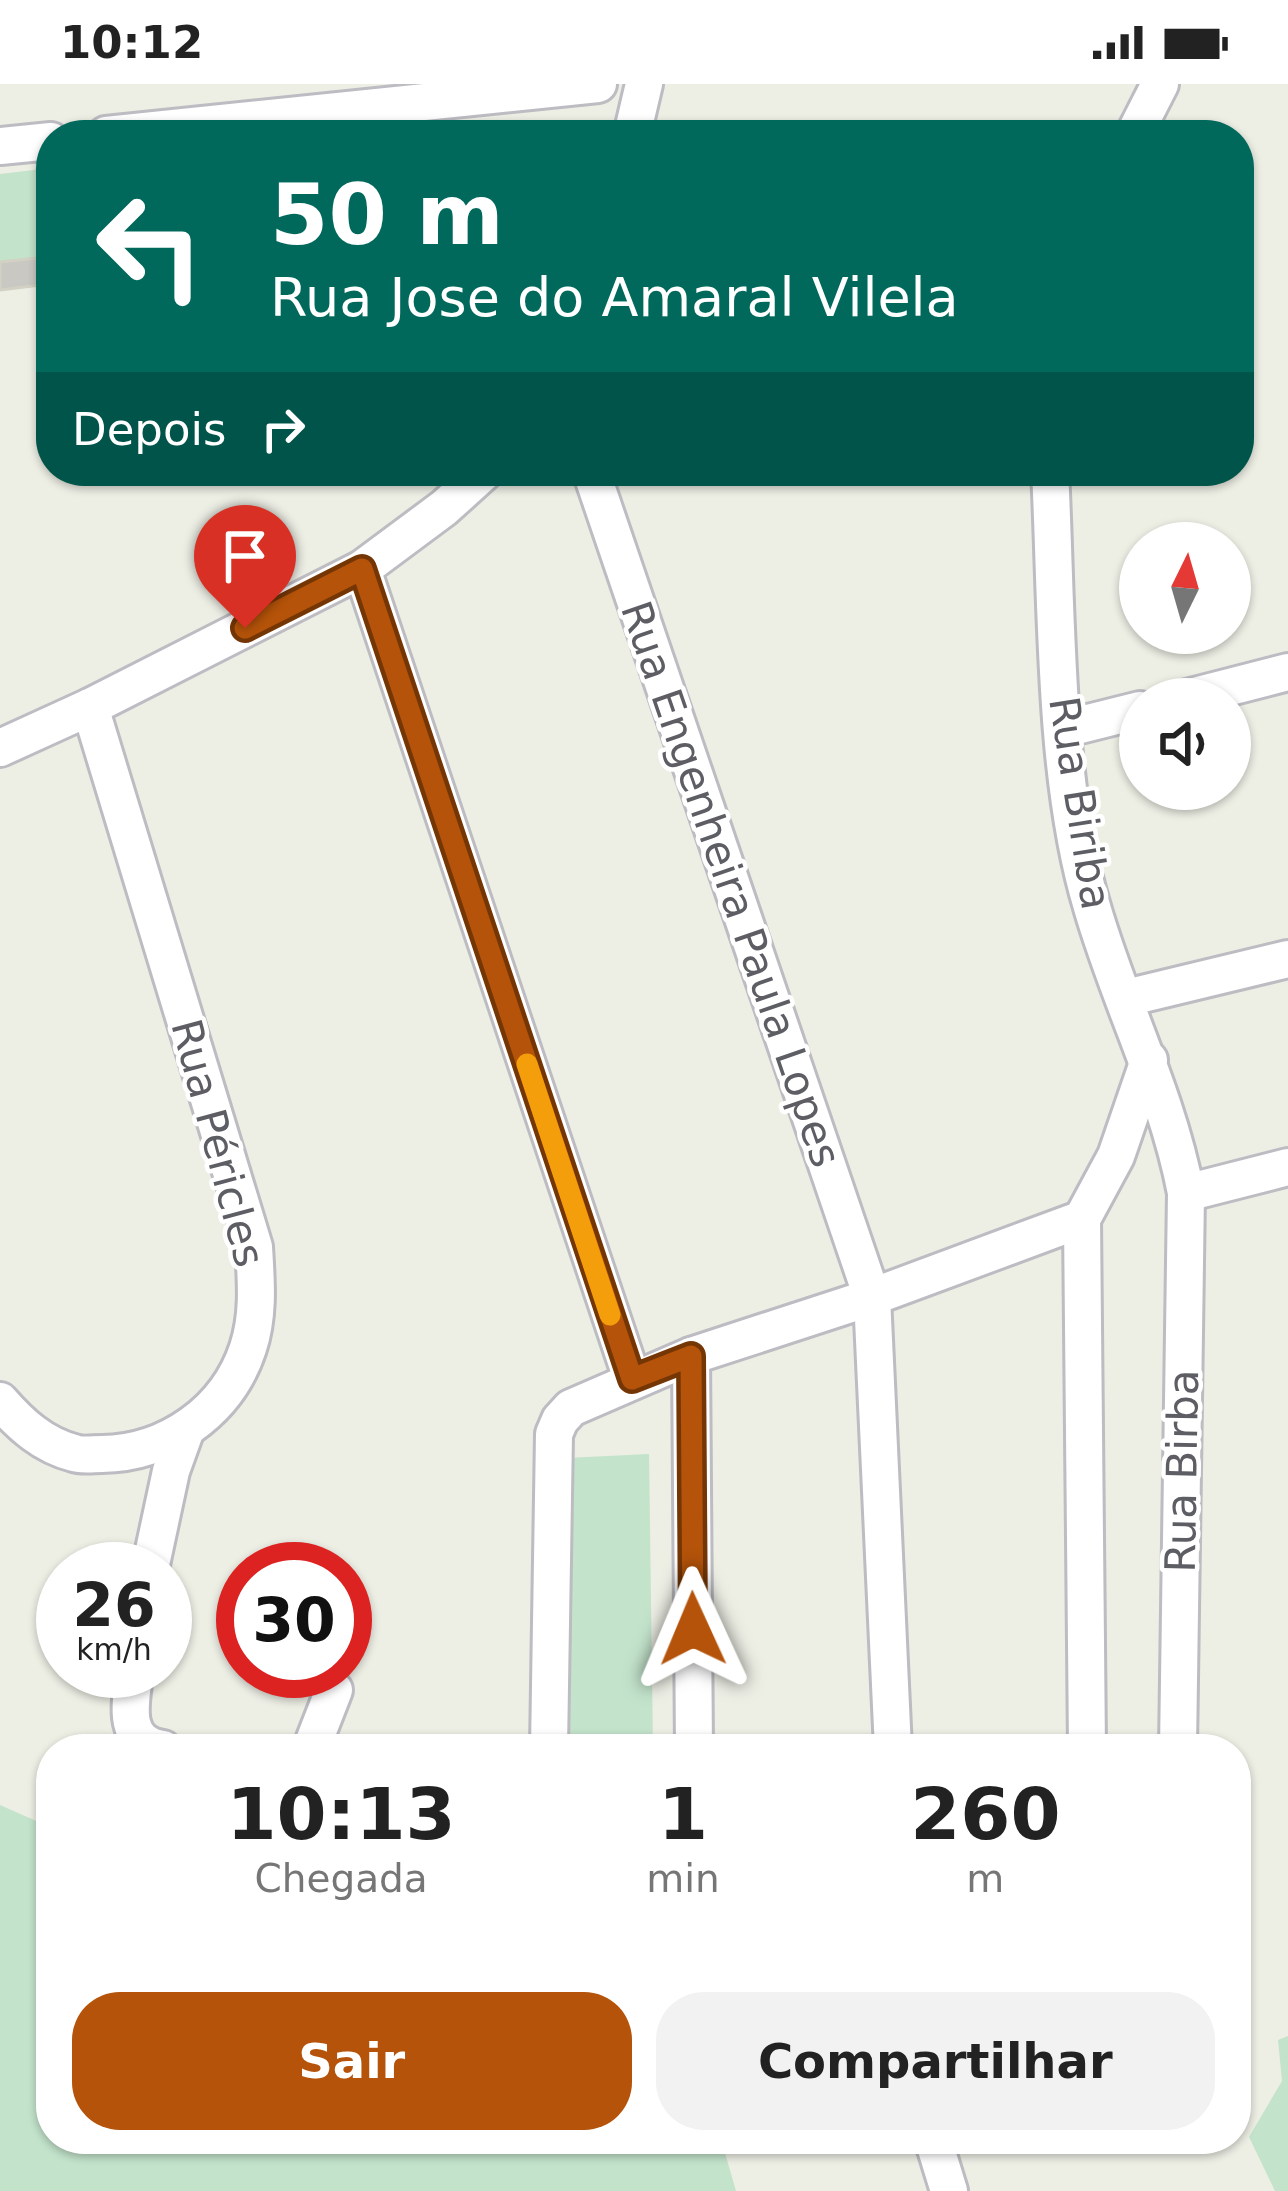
<!DOCTYPE html>
<html lang="pt">
<head>
<meta charset="utf-8">
<style>
  :root { --surface:#fff; --page:#f2f2f2; --text:#222; --muted:#767676; --accent:#b45309 }
  body { margin:0; font-family:"DejaVu Sans",sans-serif; background:var(--page); color:var(--text); height:100vh; display:flex; flex-direction:column; font-size:45px; white-space:nowrap }
  * { box-sizing:border-box; margin:0 }
  p { font-size:39px; color:var(--muted) }
  .icon { flex:none; width:66px; height:66px; fill:none; stroke:currentColor; stroke-width:2; stroke-linecap:round; stroke-linejoin:round }
  .map { position:relative; flex:1; overflow:hidden }
  .sheet { position:absolute; left:36px; top:1650px; width:1215px; height:420px; display:flex; flex-direction:column; background:var(--surface); border-radius:48px; box-shadow:0 3px 9px #0004 }
  .sheet>* { flex:none }
  .banner { position:absolute; left:36px; top:36px; width:1218px; height:366px; border-radius:48px; box-shadow:0 3px 9px #0004; background:#00695c; color:#fff; overflow:hidden }
  .needle { width:78px; rotate:5deg }
  .fabs { position:absolute; left:1119px; top:438px; display:grid; gap:24px }
  .fabs a { display:grid; place-items:center; width:132px; height:132px; border-radius:50%; background:var(--surface); box-shadow:0 3px 9px #0004; font-size:60px }
  .speed { position:absolute; left:36px; top:1458px; display:flex; gap:24px; font-size:60px; font-weight:700; text-align:center }
  .speed>* { display:grid; place-content:center; width:156px; height:156px; border-radius:50%; background:var(--surface); box-shadow:0 3px 9px #0004; line-height:1 }
  .speed small { font-size:30px; font-weight:400 }
  .speed .limit { border:18px solid #d22; background:#fff; color:#111 }
  .pin { position:absolute; display:grid; place-items:center; width:102px; height:102px; color:#fff; margin:-123px -51px; border-radius:50% 50% 50% 0; rotate:-45deg; box-shadow:0 0 12px #0007 }
  .pin .icon { rotate:45deg }
  .me { position:absolute; width:132px; margin:-66px; rotate:359deg; stroke-linejoin:round; filter:drop-shadow(0 0 9px #0008) }
  .turn { display:flex; align-items:center; gap:42px; height:252px; padding:0 36px; font-size:54px }
  .turn .icon { width:156px; height:156px; stroke-width:2.5 }
  .turn b { display:block; font-size:84px; line-height:102px }
  .then { display:flex; align-items:center; height:114px; padding:0 36px; background:#0003; gap:24px; font-size:45px }
  .eta { display:flex; justify-content:space-evenly; align-items:center; height:204px; text-align:center }
  .eta b { font-size:72px; font-weight:800; line-height:84px }
  .cta { display:flex; gap:24px; margin-top:auto; padding:24px 36px }
  .cta a { flex:1; height:138px; border-radius:48px; background:var(--accent); color:#fff; font-size:48px; font-weight:800; line-height:138px; text-align:center }
  .cta a+a { background:var(--page); color:var(--text) }
  .status { display:flex; justify-content:space-between; align-items:center; height:84px; padding:0 60px; background:var(--surface); direction:ltr }
  .status svg { height:33px; fill:currentColor }
  .map>svg:first-child { display:block }
  .green { fill:#c3e3cb }
  .building { fill:#c9c8c2; stroke:#d2d1c3; stroke-width:3 }
  .lines { fill:none; stroke-linecap:round; stroke-linejoin:round }
  .minor-casing { stroke:#bcbcc2; stroke-width:42 }
  .minor { stroke:#fff; stroke-width:36 }
  .route-casing { stroke:#753606; stroke-width:30 }
  .route { stroke:#b45309; stroke-width:21 }
  .slow { stroke:#f59e0b; stroke-width:21 }
  .labels { text-anchor:middle; dominant-baseline:central; stroke-width:9; stroke-linejoin:round; paint-order:stroke }
  .street-label { font-size:42px; fill:#5c5e64; stroke:#fff }
</style>
</head>
<body>
<div class="status"><b>10:12</b><svg viewBox="0 0 49 12"><path d="M0 12V9h3v3zM5 12V6h3v6zM10 12V3h3v9zM15 12V0h3v12zM26 1h20v11H26zM47 4h2v5h-2z"/></svg></div>
<div class="map">
<svg width="1288" height="2107" viewBox="0 0 1288 2107">
  <rect width="100%" height="100%" fill="#edeee4"/>
  <g class="green">
    <polygon points="51,84 51,200 0,206 0,90"/>
    <polygon points="649,1370 653,1665 567,1665 566,1374"/>
    <polygon points="44,1715 51,1715 51,2055 721,2055 736,2107 0,2107 0,1721 43,1740"/>
    <polygon points="1288,1952 1288,2107 1275,2107 1249,2053 1282,1997 1278,1956"/>
  </g>
  <g class="building">
    <polygon points="51,84 51,100 38,102 37,86"/>
    <polygon points="38,174 41,201 0,206 0,178"/>
  </g>
  <g class="lines">
    <defs>
      <g id="minor">
        <polyline points="106,51 598,0"/>
        <polyline points="632,51 644,0"/>
        <polyline points="1134,51 1160,0"/>
        <polyline points="0,62 51,57"/>
        <polyline points="591,387 872,1213 893,1665"/>
        <path d="M1050 387C1057 522 1053 694 1092 823 1120 920 1167 1009 1186 1109L1178 1665"/>
        <polyline points="362,485 632,1295"/>
        <polyline points="1183,615 1288,588"/>
        <polyline points="1064,645 1140,626"/>
        <polyline points="0,664 90,623 362,485 444,424 485,387"/>
        <polyline points="1126,914 1288,875"/>
        <polyline points="1186,1109 1288,1083"/>
        <polyline points="691,1272 694,1665"/>
        <path d="M0 1317C21 1341 43 1361 74 1369 82 1372 93 1370 102 1370 167 1369 227 1328 248 1264 259 1231 256 1197 254 1163L90 623"/>
        <polyline points="150,1485 171,1387 185,1348"/>
        <path d="M135 1587C130 1619 121 1659 163 1665"/>
        <polyline points="311,1665 334,1606"/>
        <polyline points="549,1665 554,1350 560,1336 571,1324 691,1272 872,1213 1082,1135"/>
        <polyline points="1087,1665 1082,1135 1116,1072 1149,976"/>
        <polyline points="933,2055 949,2107"/>
      </g>
    </defs>
    <use href="#minor" class="minor-casing"/>
    <use href="#minor" class="minor"/>
  </g>
  <g class="lines">
    <defs>
      <polyline id="route" points="245,544 362,485 632,1295 691,1272 693,1545"/>
    </defs>
    <use href="#route" class="route-casing"/>
    <use href="#route" class="route"/>
    <polyline class="slow" points="527,980 610,1231"/>
  </g>
  <g class="labels">
    <g class="street-label">
      <text transform="translate(1080 719) rotate(81)">Rua Biriba</text>
      <text transform="translate(731 800) rotate(71)">Rua Engenheira Paula Lopes</text>
      <text transform="translate(218 1059) rotate(75)">Rua Péricles</text>
      <text transform="translate(1182 1387) rotate(-89)">Rua Birba</text>
    </g>
  </g>
</svg>
<div class="fabs">
<a><svg class="needle" viewBox="-14 -14 28 28"><path d="M0-13l5 13h-10z" fill="#e53935"/><path d="M0 13l5-13h-10z" fill="#767676"/></svg></a>
<a><svg class="icon" aria-label="sound" viewBox="0 0 24 24"><path d="M4 9h4l5-4v14l-5-4H4zM17 9q2 3 0 6"/></svg></a>
</div>
<div class="speed"><div>26<small>km/h</small></div><div class="limit">30</div></div>
<div class="pin" style="left:245px;top:544px;background:#d93025"><svg class="icon" aria-label="arrive" viewBox="0 0 24 24"><path d="M6 21V4h12l-3 4 3 4H6"/></svg></div>
<svg class="me" style="left:693px;top:1545px" viewBox="-20 -20 40 40"><path d="M0-17L14 15 0 8-14 15z" fill="#b45309" stroke="#fff" stroke-width="4"/></svg>
<div class="banner">
<div class="turn"><svg class="icon" aria-label="left" viewBox="0 0 24 24"><path d="M17 20v-9H6M10 6l-5 5 5 5"/></svg><div><b>50 m</b>Rua Jose do Amaral Vilela</div></div>
<div class="then">Depois<svg class="icon" aria-label="right" viewBox="0 0 24 24"><path d="M7 20v-9h11M14 6l5 5-5 5"/></svg></div>
</div>
<section class="sheet">
<div class="eta">
<div><b>10:13</b><p>Chegada</p></div>
<div><b>1</b><p>min</p></div>
<div><b>260</b><p>m</p></div>
</div>
<div class="cta"><a>Sair</a><a>Compartilhar</a></div>
</section>
</div>
</body>
</html>
